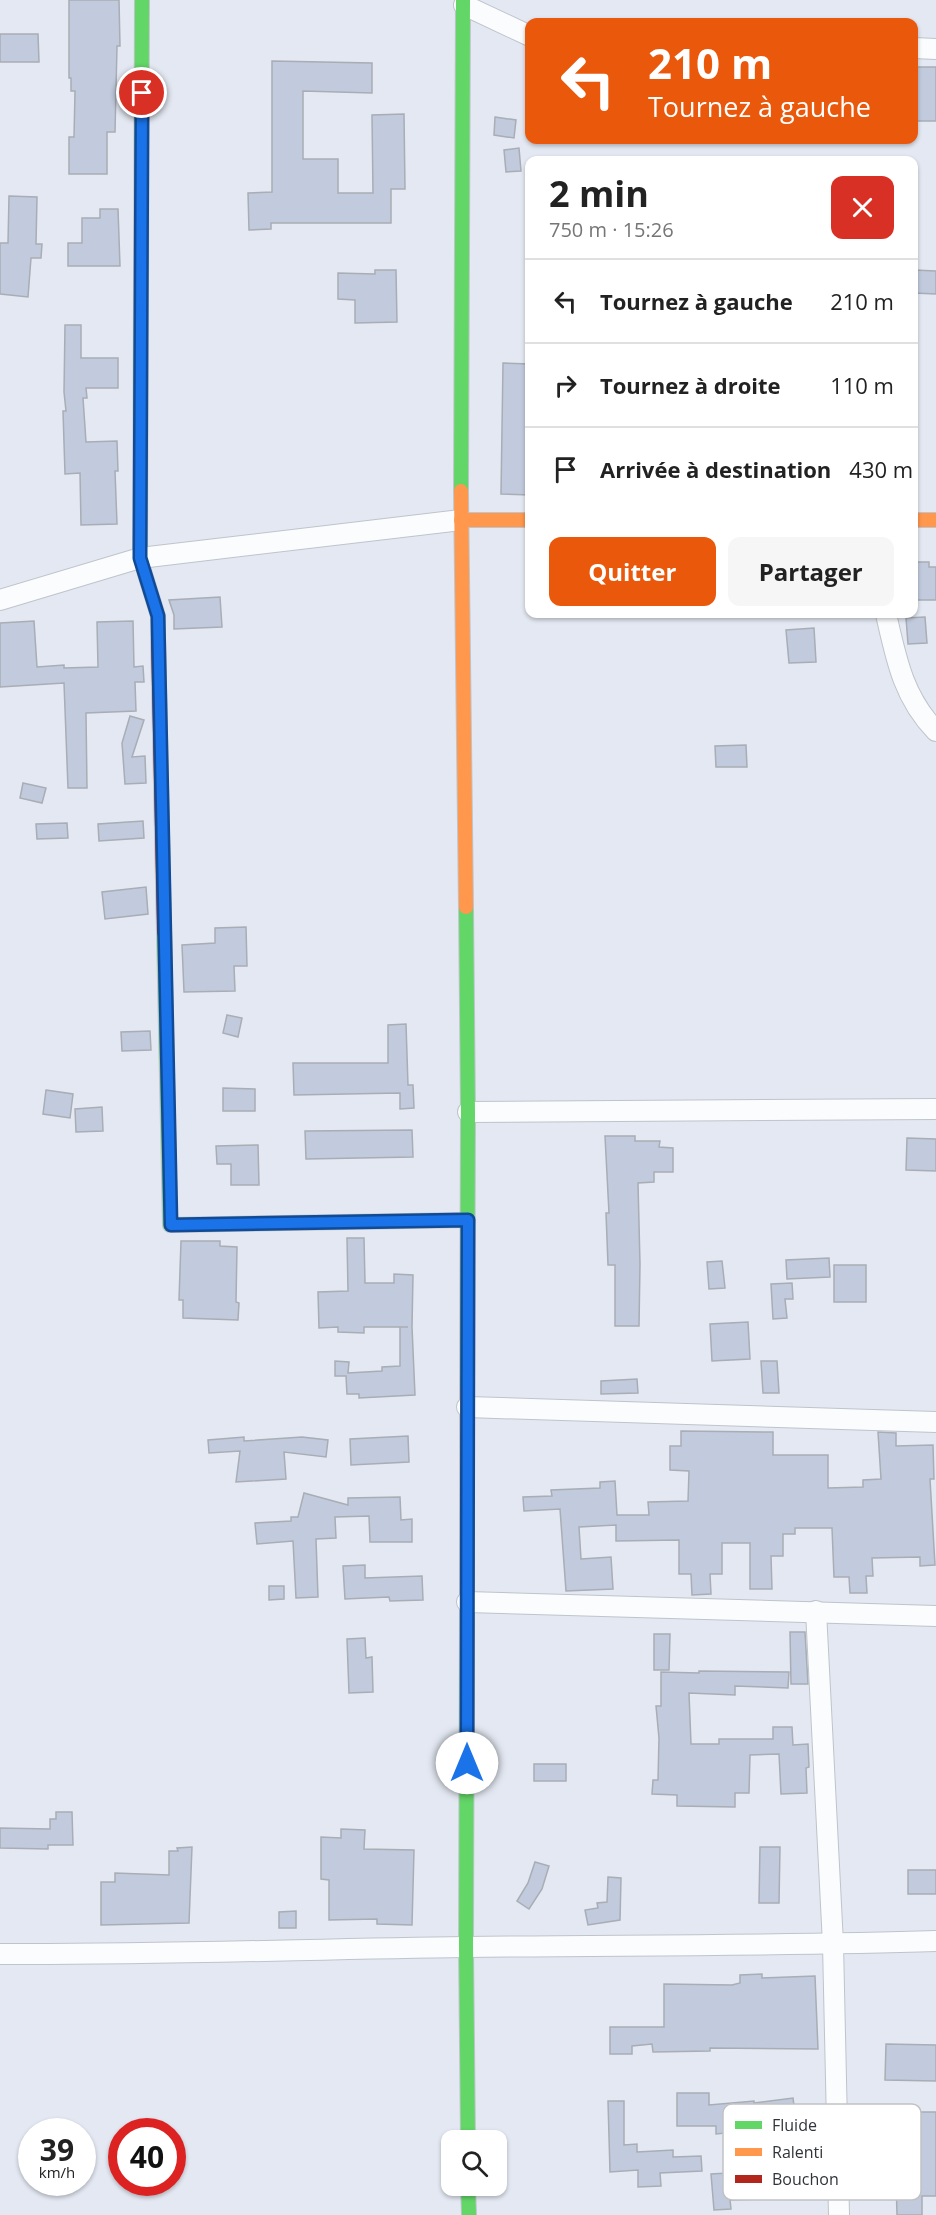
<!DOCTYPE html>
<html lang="fr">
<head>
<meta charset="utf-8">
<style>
  :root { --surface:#fff; --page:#f6f6f6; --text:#222; --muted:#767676; --line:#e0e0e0; --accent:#ea580c }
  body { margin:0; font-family:"Open Sans",sans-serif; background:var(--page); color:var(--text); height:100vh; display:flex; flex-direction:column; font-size:22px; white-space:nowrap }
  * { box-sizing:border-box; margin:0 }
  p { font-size:20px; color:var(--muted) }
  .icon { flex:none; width:33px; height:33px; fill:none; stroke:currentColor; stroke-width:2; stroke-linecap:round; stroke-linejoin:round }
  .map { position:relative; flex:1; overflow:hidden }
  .sheet { position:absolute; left:525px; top:156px; width:393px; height:462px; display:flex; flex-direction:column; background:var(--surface); border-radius:12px; box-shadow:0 2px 4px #0004 }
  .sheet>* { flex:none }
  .banner { position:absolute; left:525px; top:18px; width:393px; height:126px; border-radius:12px; box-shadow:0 2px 4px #0004; background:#ea580c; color:#fff; overflow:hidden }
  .controls { position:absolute; left:441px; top:2130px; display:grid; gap:12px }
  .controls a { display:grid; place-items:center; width:66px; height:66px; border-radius:12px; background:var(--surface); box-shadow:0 2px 4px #0004; font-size:30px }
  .speed { position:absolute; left:18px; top:2118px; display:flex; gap:12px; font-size:30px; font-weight:700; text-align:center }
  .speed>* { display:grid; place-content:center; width:78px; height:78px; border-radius:50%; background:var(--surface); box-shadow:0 2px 4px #0004; line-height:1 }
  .speed small { font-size:15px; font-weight:400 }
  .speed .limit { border:9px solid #d22; background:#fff; color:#111 }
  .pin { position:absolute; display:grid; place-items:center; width:51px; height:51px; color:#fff; margin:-26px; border:3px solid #fff; border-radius:50%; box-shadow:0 2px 6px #0007 }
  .me { position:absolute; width:66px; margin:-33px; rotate:0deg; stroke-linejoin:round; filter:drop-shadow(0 0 4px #0008) }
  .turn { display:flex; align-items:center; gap:21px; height:126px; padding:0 24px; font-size:27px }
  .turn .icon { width:78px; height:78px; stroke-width:2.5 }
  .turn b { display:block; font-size:42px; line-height:51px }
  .round { display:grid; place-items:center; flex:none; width:63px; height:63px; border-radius:12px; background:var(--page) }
  .headline { display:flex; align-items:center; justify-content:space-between; height:102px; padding:0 24px }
  h1 { font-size:36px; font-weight:700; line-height:45px }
  .primary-button { display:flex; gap:12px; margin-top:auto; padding:12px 24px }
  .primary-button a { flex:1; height:69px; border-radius:12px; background:var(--accent); color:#fff; font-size:24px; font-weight:700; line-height:69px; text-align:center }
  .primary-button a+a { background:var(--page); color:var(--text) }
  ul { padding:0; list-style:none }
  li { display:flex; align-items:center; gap:18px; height:84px; padding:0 24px; border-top:2px solid var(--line) }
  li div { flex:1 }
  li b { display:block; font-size:22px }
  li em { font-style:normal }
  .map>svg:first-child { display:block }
  .building { fill:#c1cbdd; stroke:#a9adb4; stroke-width:1.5 }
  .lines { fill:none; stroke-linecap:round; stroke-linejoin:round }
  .street-casing { stroke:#bfc4cb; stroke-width:22 }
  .fast-casing { stroke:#bfc4cb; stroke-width:16 }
  .slow-casing { stroke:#bfc4cb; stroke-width:16 }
  .jam-casing { stroke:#bfc4cb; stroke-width:16 }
  .street { stroke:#fbfcfd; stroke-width:20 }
  .fast { stroke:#63d668; stroke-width:14 }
  .slow { stroke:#ff974d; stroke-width:14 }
  .jam { stroke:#b3261e; stroke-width:14 }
  .route-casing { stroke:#114b97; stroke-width:15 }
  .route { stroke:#1a73e8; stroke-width:10 }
  .key { fill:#fff; stroke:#c1c2c4; stroke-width:1.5 }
  .key-label { font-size:16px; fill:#31353b }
</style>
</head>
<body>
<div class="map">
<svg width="936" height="2215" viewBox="0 0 936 2215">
  <rect width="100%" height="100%" fill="#e3e8f2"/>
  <g class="building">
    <polygon points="69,0 119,0 120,46 117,46 115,132 107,132 107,174 69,174 69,137 74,137 75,91 71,91 71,78 69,78"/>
    <polygon points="0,34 38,34 39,62 0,62"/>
    <polygon points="272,61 372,63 372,93 303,91 303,159 338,159 338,193 373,193 372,115 404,114 405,189 391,189 391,223 271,223 271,229 249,230 248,193 272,192"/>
    <polygon points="914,67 936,67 936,121 916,121"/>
    <polygon points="495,117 516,120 514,138 494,135"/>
    <polygon points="519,148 521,171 506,172 504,150"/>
    <polygon points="9,196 37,197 36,244 42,244 41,258 31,258 28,297 0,294 0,243 8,243"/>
    <polygon points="100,209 118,209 120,266 68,266 68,243 82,243 82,218 100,218"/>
    <polygon points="375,270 396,270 397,322 355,323 355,300 338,299 338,273 375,274"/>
    <polygon points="914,270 936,271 936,294 914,293"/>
    <polygon points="65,325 81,325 81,358 118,358 118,388 86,388 87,398 83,398 86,442 117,441 118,471 115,471 117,524 81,525 80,473 65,474 63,411 66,411 64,392"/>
    <polygon points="503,363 529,364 530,495 501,494"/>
    <polygon points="914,562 929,562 929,567 936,567 936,600 914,600"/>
    <polygon points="220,597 222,627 174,629 174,615 169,600"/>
    <polygon points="925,617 927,643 908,644 906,618"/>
    <polygon points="34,621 37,667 64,665 64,668 98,667 97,622 133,621 134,667 143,666 144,682 135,682 136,711 86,713 87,788 68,788 64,683 0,687 0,623"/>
    <polygon points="814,628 816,662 789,663 786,630"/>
    <polygon points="130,716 144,720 132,757 145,756 146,783 125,784 122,743"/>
    <polygon points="746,745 747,767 716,767 715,746"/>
    <polygon points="23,783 46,788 42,803 20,798"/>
    <polygon points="143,821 144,838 99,841 98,824"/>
    <polygon points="67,823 68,838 37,839 36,824"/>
    <polygon points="146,887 148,914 105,919 102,892"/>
    <polygon points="246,927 247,966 234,966 235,991 184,992 182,945 215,943 215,928"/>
    <polygon points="227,1015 242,1018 238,1037 223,1033"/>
    <polygon points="406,1024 408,1085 413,1085 414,1108 400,1109 400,1093 294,1095 293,1063 388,1063 388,1025"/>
    <polygon points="150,1031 151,1050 122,1051 121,1032"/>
    <polygon points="223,1088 255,1089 255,1111 223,1111"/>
    <polygon points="46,1090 73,1094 70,1118 43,1114"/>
    <polygon points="102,1107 103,1131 76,1132 75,1109"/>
    <polygon points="412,1130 413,1157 306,1159 305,1131"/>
    <polygon points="605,1136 635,1136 635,1141 660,1141 659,1147 673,1148 673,1172 654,1172 654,1182 638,1183 640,1264 639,1326 615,1326 615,1265 608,1265 606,1213 609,1213"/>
    <polygon points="907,1138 936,1139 936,1171 906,1170"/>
    <polygon points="258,1145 259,1185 231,1185 231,1164 217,1164 216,1146"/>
    <polygon points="347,1238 364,1238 365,1283 394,1283 394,1274 413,1275 412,1327 415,1395 359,1398 359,1394 347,1394 346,1376 335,1376 335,1361 349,1362 348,1373 382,1371 382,1367 400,1366 400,1327 408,1327 364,1327 364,1333 338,1332 338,1327 319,1328 318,1292 348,1291"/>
    <polygon points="181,1241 220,1241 220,1246 237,1247 236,1302 239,1303 238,1320 183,1318 183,1300 179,1300"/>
    <polygon points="829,1258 830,1277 787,1279 786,1260"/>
    <polygon points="722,1261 725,1288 709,1289 707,1262"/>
    <rect x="834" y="1265" width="32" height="37"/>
    <polygon points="792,1283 793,1299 785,1299 787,1318 773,1319 771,1284"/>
    <polygon points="748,1322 750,1359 712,1361 710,1324"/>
    <polygon points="761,1361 777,1361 779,1393 763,1393"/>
    <polygon points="637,1379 638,1393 601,1394 601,1381"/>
    <polygon points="681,1431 773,1432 773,1455 828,1455 828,1488 863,1487 863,1480 881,1479 878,1432 896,1433 896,1446 933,1445 934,1479 930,1479 935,1565 920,1566 920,1557 872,1558 873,1576 866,1576 867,1593 850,1593 849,1577 834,1577 832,1528 795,1528 795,1534 783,1534 783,1556 771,1556 772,1589 750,1589 750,1543 722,1543 722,1574 710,1574 711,1594 692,1595 691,1574 679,1574 679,1540 616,1541 616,1525 579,1527 581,1559 611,1557 613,1589 566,1591 560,1509 524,1511 523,1497 552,1496 551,1490 600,1488 600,1482 615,1481 617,1515 649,1515 648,1502 688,1501 689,1471 670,1470 670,1446 681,1446"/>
    <polygon points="408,1436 409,1462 351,1465 350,1439"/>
    <polygon points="244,1437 244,1441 302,1437 328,1440 326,1457 284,1452 286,1479 236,1482 240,1451 209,1453 208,1440"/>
    <polygon points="304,1493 348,1505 348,1498 400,1497 401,1520 412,1519 412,1542 370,1542 369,1516 335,1517 336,1538 316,1539 318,1597 296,1598 293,1541 257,1544 255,1523 291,1521 291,1517 298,1517"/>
    <polygon points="365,1565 365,1578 422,1576 423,1600 390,1601 389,1597 345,1599 343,1566"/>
    <polygon points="269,1586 284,1586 284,1599 269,1600"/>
    <polygon points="790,1632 805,1632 808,1684 791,1684"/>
    <polygon points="654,1634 670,1634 669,1670 654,1670"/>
    <polygon points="365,1638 366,1658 372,1657 373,1692 349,1693 347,1639"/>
    <polygon points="699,1671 789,1672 788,1688 735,1686 735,1695 689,1693 691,1744 719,1744 719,1739 773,1739 773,1727 792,1727 793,1745 808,1744 809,1767 806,1768 807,1793 781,1794 779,1754 750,1755 749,1793 735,1793 735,1807 677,1806 677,1795 652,1794 653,1780 658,1780 659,1738 656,1706 661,1706 661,1672 699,1673"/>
    <rect x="534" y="1764" width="32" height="17"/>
    <polygon points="56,1812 72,1812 73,1845 48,1845 48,1849 0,1848 0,1828 50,1829 50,1819 56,1819"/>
    <polygon points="341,1829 365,1830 364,1849 414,1850 412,1925 377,1924 377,1919 329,1920 329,1880 321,1879 321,1837 341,1838"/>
    <polygon points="192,1847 189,1923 101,1925 101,1882 115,1882 115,1873 169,1875 169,1851 178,1851 177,1848"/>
    <polygon points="760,1847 780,1847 779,1903 759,1903"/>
    <polygon points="535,1862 549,1866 542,1889 529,1909 517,1901 528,1883"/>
    <rect x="908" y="1870" width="28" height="24"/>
    <polygon points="608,1877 621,1878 620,1920 588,1925 585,1910 598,1908 597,1903 607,1902"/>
    <polygon points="296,1911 296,1928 279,1928 279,1912"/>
    <polygon points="762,1974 762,1978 815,1976 818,2049 710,2048 710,2051 653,2052 652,2044 632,2046 632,2054 610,2054 610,2027 664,2027 664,1984 732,1985 740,1983 740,1975"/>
    <polygon points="886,2044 936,2045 936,2081 885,2080"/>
    <polygon points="677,2093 709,2093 709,2105 754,2101 754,2103 793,2098 795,2113 766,2117 766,2129 716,2134 716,2126 677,2126"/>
    <polygon points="608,2101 624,2101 624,2145 637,2144 637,2152 673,2150 673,2157 701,2156 702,2171 660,2173 661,2186 638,2187 638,2170 610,2172"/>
    <polygon points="918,2112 936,2112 936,2196 922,2196 922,2215 897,2215 896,2177 917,2177"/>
    <polygon points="728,2173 728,2178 763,2176 764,2199 730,2200 731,2209 714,2210 711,2174"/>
  </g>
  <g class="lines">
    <defs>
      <g id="street">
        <polyline points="464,5 530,36"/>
        <polyline points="914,48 936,49"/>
        <polyline points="0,600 140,558 461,520"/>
        <path d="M886 614C896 658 903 697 936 731"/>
        <polyline points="468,1112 936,1109"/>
        <polyline points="467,1407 936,1422"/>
        <polyline points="467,1602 936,1616"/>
        <polyline points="816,1611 833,1944 839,2215"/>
        <path d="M0 1954C155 1955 310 1949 466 1947 622 1945 779 1946 936 1941"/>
      </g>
      <g id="fast">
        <polyline points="142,0 140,558 158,616 158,637"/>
        <polyline points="461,491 463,0"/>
        <polyline points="466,907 468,1112 467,1391"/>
        <polyline points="164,932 170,1225 468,1220"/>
        <polyline points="467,1609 466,1947 468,2140"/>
        <polyline points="468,2186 469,2215"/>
      </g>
      <g id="slow">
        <polyline points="461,491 466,907"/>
        <polyline points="461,520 530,520"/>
        <polyline points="914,520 936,520"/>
        <polyline points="467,1609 467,1391"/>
      </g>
      <polyline id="jam" points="158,637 164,932"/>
    </defs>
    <use href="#street" class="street-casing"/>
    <use href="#fast" class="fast-casing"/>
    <use href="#slow" class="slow-casing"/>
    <use href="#jam" class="jam-casing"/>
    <use href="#street" class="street"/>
    <use href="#fast" class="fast"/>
    <use href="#slow" class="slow"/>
    <use href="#jam" class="jam"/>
  </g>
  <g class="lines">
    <defs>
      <polyline id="route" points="142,93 140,558 158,616 171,1225 468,1220 467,1763"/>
    </defs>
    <use href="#route" class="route-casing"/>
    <use href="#route" class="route"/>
  </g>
  <rect x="723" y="2104" width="198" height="96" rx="9" class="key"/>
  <rect x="735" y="2121" width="27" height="8" fill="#63d668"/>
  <rect x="735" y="2148" width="27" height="8" fill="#ff974d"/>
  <rect x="735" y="2175" width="27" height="8" fill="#b3261e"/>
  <g class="key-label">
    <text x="772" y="2131">Fluide</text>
    <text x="772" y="2158">Ralenti</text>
    <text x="772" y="2185">Bouchon</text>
  </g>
</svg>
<div class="controls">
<a><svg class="icon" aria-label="search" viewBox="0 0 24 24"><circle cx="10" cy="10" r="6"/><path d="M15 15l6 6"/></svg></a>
</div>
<div class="speed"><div>39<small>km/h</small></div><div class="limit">40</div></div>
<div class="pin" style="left:142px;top:93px;background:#d93025"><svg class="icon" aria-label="arrive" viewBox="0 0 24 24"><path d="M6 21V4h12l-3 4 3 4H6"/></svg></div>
<svg class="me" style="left:467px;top:1763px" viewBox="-20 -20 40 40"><circle r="19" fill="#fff"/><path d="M0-13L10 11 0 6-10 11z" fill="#1a73e8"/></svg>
<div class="banner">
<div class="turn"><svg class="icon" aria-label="left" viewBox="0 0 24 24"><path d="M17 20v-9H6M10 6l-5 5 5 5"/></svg><div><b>210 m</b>Tournez à gauche</div></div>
</div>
<section class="sheet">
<div class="headline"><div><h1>2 min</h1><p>750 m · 15:26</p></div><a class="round" style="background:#d93025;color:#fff"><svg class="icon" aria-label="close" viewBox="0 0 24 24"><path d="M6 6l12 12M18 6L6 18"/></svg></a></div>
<ul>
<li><svg class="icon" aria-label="left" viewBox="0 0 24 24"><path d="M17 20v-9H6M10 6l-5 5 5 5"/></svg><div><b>Tournez à gauche</b></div><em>210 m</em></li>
<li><svg class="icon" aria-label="right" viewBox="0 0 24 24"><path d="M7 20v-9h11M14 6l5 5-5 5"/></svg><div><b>Tournez à droite</b></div><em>110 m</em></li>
<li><svg class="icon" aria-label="arrive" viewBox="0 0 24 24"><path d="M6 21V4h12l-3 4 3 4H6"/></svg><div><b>Arrivée à destination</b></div><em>430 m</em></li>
</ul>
<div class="primary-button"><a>Quitter</a><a>Partager</a></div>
</section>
</div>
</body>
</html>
